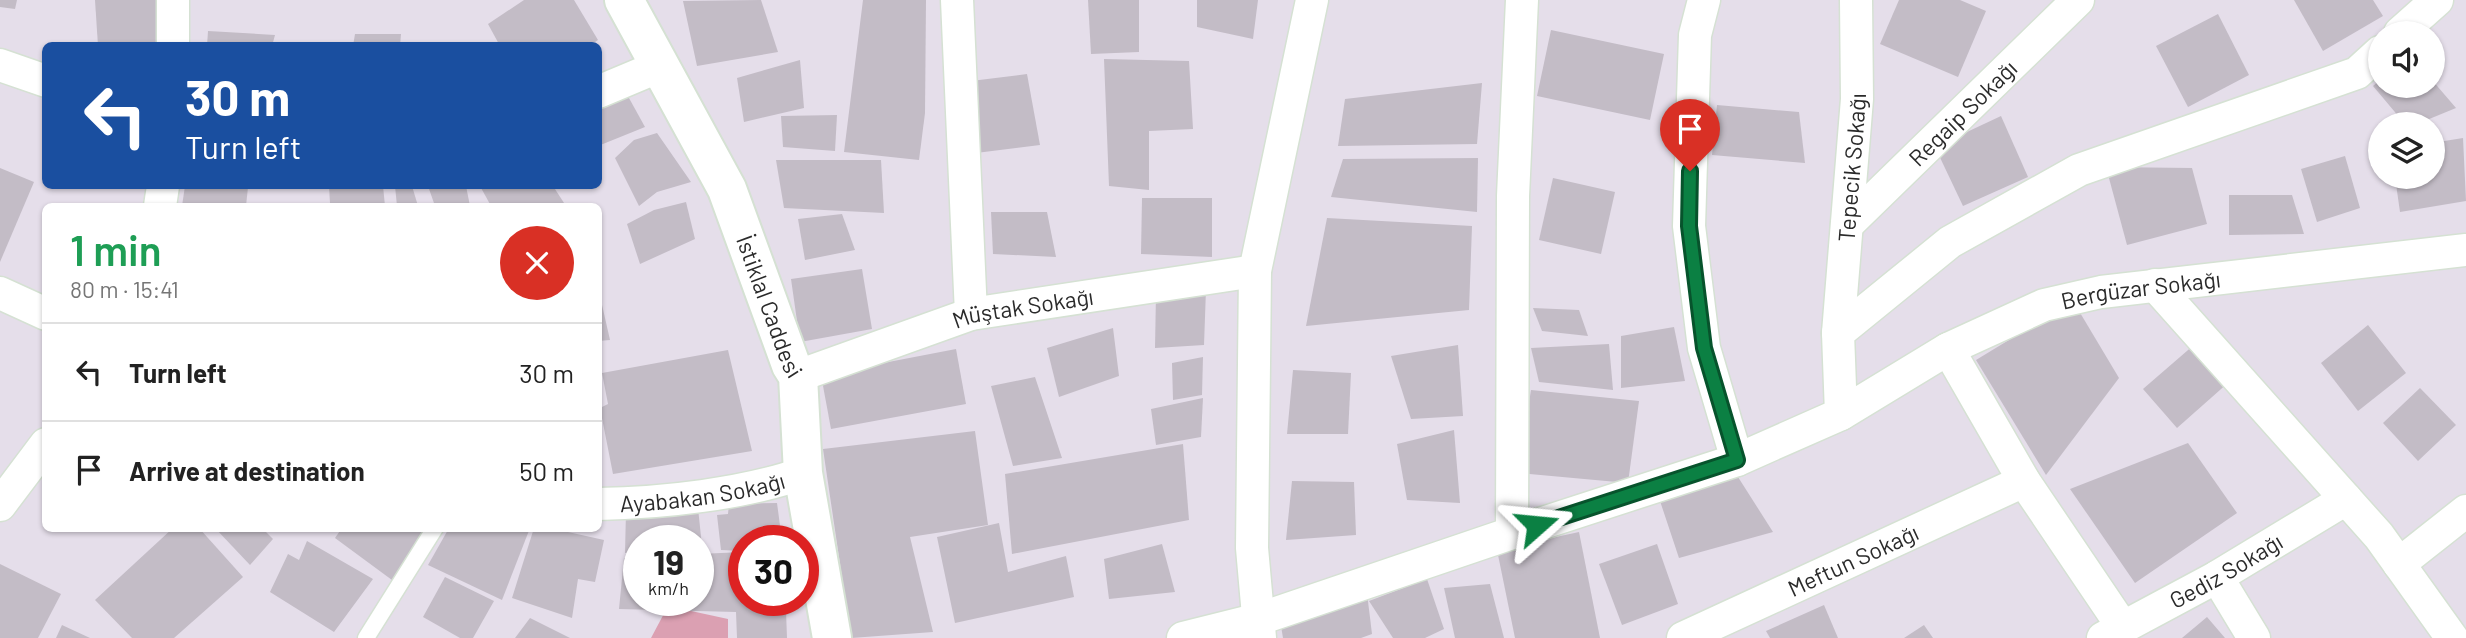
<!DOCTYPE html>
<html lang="en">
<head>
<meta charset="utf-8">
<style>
  :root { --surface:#fff; --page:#f6f6f6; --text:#222; --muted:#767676; --line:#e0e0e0 }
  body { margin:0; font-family:Barlow,sans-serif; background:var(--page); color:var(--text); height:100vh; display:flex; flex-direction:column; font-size:26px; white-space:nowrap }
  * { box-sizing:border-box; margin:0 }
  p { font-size:23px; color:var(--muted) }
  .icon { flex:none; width:38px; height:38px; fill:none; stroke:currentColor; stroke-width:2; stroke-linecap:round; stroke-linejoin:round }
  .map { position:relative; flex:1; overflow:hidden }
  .panel { position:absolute; left:42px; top:203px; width:560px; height:329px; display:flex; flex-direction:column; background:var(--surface); border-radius:10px; box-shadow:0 2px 5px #0004 }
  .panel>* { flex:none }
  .banner { position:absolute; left:42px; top:42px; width:560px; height:147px; border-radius:10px; box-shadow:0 2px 5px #0004; background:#1a4fa0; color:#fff; overflow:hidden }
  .fabs { position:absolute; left:2368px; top:21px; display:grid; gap:14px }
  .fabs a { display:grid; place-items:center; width:77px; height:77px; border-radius:50%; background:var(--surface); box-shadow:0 2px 5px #0004; font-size:35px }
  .speed { position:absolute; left:623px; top:525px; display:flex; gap:14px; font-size:35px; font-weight:700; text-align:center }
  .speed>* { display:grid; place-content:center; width:91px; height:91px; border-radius:50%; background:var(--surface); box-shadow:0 2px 5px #0004; line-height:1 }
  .speed small { font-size:18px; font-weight:400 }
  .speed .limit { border:10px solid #d22; background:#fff; color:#111 }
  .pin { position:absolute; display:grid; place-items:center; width:60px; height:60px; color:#fff; margin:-72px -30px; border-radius:50% 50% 50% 0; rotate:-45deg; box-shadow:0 0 7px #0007 }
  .pin .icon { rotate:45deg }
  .me { position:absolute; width:77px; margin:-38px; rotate:72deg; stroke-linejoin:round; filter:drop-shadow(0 0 5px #0008) }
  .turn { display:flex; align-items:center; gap:24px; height:147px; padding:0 28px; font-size:32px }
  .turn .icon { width:91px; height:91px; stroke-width:2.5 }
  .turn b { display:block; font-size:49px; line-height:60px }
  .round { display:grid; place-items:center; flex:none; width:74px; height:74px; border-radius:37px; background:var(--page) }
  .headline { display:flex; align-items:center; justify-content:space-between; height:119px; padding:0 28px }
  h1 { font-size:42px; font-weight:600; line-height:52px; color:#1e9e55 }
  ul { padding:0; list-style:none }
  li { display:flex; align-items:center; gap:21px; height:98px; padding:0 28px; border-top:2px solid var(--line) }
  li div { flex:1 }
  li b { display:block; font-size:26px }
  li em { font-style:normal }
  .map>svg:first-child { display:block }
  .green { fill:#dba0b2 }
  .building { fill:#c3bcc6 }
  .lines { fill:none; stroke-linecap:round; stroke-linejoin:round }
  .lane-casing { stroke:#d5e1d3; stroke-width:19 }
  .street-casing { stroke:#d5e1d3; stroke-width:35 }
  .secondary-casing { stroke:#d5e1d3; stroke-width:42 }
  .lane { stroke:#fff; stroke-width:16 }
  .street { stroke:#fff; stroke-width:32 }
  .secondary { stroke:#fff; stroke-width:38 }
  .route-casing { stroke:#07532c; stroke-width:18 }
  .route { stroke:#0b8043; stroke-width:12 }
  .labels { text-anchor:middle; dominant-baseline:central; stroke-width:5; stroke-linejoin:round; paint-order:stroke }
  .street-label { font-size:23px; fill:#2a2a2a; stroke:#fff }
</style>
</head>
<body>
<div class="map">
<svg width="2466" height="638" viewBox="0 0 2466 638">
  <rect width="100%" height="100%" fill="#e5deea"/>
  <polygon class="green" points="668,606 728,619 728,638 651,638"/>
  <g class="building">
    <polygon points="0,0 17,0 15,9 0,7"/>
    <polygon points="95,0 156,0 158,46 98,46"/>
    <polygon points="524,0 574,0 598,40 589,46 500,46 488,24"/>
    <polygon points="761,0 778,52 697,66 683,1"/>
    <polygon points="863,0 926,0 925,113 919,160 844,152"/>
    <polygon points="1088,0 1139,0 1139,52 1091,54"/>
    <polygon points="1197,0 1258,0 1253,39 1197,27"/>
    <polygon points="1899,0 1960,0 1986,11 1958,77 1880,44"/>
    <polygon points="2294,0 2373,0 2383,16 2323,51"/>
    <polygon points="2218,14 2249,75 2188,107 2156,46"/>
    <polygon points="1551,30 1664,54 1650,120 1537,96"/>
    <polygon points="208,31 275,35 272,46 207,46"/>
    <polygon points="355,34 401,34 400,46 353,46"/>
    <polygon points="1104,59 1189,61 1193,129 1149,131 1149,190 1109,186"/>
    <polygon points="800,60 804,108 744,122 737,78"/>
    <polygon points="1027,74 1040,145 976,153 971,81"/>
    <polygon points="2380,80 2380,86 2432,86 2432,80 2456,108 2417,124 2405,124 2373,86"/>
    <polygon points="1482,83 1477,144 1338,146 1345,99"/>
    <polygon points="624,89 645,127 598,146 598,100"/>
    <polygon points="1717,105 1799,112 1805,163 1712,155"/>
    <polygon points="837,115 835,151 783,147 781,116"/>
    <polygon points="2001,116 2028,177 1963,206 1935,147"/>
    <polygon points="657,133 691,182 657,192 639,206 615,158 634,140"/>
    <polygon points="2463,138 2466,201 2400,212 2395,177 2432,177 2432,143"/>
    <polygon points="2345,156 2360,208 2317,222 2301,169"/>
    <polygon points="1478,158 1477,212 1331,197 1343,159"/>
    <polygon points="776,160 881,160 884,213 784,208"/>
    <polygon points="2106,167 2192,168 2207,224 2127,245"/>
    <polygon points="0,168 34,182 0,262"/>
    <polygon points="1553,178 1615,192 1601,254 1539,240"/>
    <polygon points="185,186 248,187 246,206 182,206"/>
    <polygon points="329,186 383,186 385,206 330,203"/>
    <polygon points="395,186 412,186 418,206 397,206"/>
    <polygon points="428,186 466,186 470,206 435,206"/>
    <polygon points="480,186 553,186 566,206 491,206"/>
    <polygon points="2229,195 2292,195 2304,234 2229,235"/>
    <polygon points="1142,198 1212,198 1212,257 1141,254"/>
    <polygon points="686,202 695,239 640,264 627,224 654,210"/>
    <polygon points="991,212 1047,212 1056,257 993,254"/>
    <polygon points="842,214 855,250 805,260 798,219"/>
    <polygon points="1327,218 1472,226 1469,310 1306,326"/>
    <polygon points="862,269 872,329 800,342 791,279"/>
    <polygon points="1206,289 1204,345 1155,348 1156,294"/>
    <polygon points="600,296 610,340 598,341"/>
    <polygon points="2073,301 2119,378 2046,475 1976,360"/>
    <polygon points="1533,308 1579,310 1588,336 1542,331"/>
    <polygon points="2368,325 2406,373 2358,411 2321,363"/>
    <polygon points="1674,327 1685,381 1621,388 1621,336"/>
    <polygon points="1113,328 1119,376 1059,397 1047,348"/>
    <polygon points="1609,344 1613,390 1539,382 1531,348"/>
    <polygon points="2195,344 2229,382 2177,428 2143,389"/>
    <polygon points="1458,345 1463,416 1411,419 1391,356"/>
    <polygon points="956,349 966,404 831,429 821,375"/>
    <polygon points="728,350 752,451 613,474 600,408 608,404 602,373"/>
    <polygon points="1203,357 1202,395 1173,400 1172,363"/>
    <polygon points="1293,370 1351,373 1348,434 1287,434"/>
    <polygon points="1035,377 1062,458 1013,466 991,386"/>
    <polygon points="2420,388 2456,425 2418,461 2383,423"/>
    <polygon points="1531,390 1639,401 1628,483 1518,473"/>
    <polygon points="1203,398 1201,437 1156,445 1151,409"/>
    <polygon points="1454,430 1460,503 1407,500 1397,444"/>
    <polygon points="975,431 988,525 910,537 933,632 851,638 823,449"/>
    <polygon points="2188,443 2237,513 2135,583 2070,489"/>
    <polygon points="1183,444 1189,520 1012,554 1005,474"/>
    <polygon points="1738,477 1773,532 1679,558 1659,498"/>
    <polygon points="1292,481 1354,482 1356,535 1286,540"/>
    <polygon points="777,503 781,533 771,541 744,541 744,551 721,550 717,515 728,514 729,504"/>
    <polygon points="698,508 702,546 698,546 698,541 639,541 639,552 625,553 626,511"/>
    <polygon points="999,523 1008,572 1066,556 1074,597 955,623 937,537"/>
    <polygon points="173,528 199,528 243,577 174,638 132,638 95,600"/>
    <polygon points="215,528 262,528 273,539 250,565"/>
    <polygon points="342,528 425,528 430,531 392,580 335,538"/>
    <polygon points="449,528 530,528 502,600 428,565"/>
    <polygon points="534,528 550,528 604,540 595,582 578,579 572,618 512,598"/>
    <polygon points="1579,532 1600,638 1515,638 1497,550"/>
    <polygon points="307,541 373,579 334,632 270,592 288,554 299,560"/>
    <polygon points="1162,544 1175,592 1109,599 1104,559"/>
    <polygon points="1657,544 1678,604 1622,625 1599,564"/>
    <polygon points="744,552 744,600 755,600 756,612 786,611 787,638 737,638 736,612 619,609 624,558 639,557 639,600 698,600 698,554"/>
    <polygon points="0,564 61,594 38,638 0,638"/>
    <polygon points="445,577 494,601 473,638 460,638 423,617"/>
    <polygon points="1427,579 1444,629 1425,638 1393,638 1369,601"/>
    <polygon points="1490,584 1504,638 1455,638 1444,588"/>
    <polygon points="1367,593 1372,634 1361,638 1283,638 1280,620"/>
    <polygon points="1824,605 1838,638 1770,638 1766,631"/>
    <polygon points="2207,617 2225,638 2182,638"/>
    <polygon points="530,618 570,638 515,638"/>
    <polygon points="62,625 90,638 56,638"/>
    <polygon points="1924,625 1933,638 1904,638"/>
  </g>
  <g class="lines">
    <defs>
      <polyline id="lane" points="366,638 435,528"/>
      <g id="street">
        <polyline points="957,0 971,314"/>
        <polyline points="1704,0 1695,35 1689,226 1704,348 1737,460 1841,414 1838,333 1950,242 2079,170 2357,73 2380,52"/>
        <polyline points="2400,33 2437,0"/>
        <polyline points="173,46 173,0"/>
        <polyline points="0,65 46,81"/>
        <polyline points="598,92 660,66"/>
        <polyline points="160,206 163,186"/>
        <path id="s1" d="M1847 225 2078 0"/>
        <polyline points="2155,285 2379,536 2452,638"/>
        <polyline points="0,293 46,314"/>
        <path id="s2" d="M1838 333 1857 99 1856 0"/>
        <polyline points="1948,349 2024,481 2122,626"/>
        <path id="s3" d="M798 376 971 314 1255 271"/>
        <path id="s4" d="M1841 414 1948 349 2044 305 2101 292 2466 250"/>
        <path id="s5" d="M598 504C661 503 745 494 803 473"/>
        <polyline points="0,505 46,444"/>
        <polyline points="1512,533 1737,460"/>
        <polyline points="2399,564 2466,511"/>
        <polyline points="2217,577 2254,638"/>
        <polyline points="1183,638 1259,619 1512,533 1513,196 1522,0"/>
        <polyline points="1260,638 1252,548 1255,271 1312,0"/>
        <path id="s6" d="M1683 638 2024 481"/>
        <path id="s7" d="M2103 638 2217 577 2346 499"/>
      </g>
      <g id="secondary">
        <path id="s8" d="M624 0 727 189 791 365 798 376 803 473 832 638"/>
      </g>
    </defs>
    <use href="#lane" class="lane-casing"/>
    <use href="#street" class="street-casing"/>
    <use href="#secondary" class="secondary-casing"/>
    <use href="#lane" class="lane"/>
    <use href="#street" class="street"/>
    <use href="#secondary" class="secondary"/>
  </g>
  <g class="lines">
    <defs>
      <polyline id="route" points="1537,525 1737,460 1704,348 1689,226 1690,171"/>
    </defs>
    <use href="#route" class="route-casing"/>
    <use href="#route" class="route"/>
  </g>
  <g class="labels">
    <g class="street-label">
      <text stroke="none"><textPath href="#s1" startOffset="161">Regaip Sokağı</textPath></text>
      <text stroke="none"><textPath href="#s2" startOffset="166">Tepecik Sokağı</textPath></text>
      <text stroke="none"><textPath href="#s4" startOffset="329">Bergüzar Sokağı</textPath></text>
      <text stroke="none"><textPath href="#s8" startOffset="340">İstiklal Caddesi</textPath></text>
      <text stroke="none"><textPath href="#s3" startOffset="236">Müştak Sokağı</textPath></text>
      <text stroke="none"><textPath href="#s5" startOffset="105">Ayabakan Sokağı</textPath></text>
      <text stroke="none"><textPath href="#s6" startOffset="187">Meftun Sokağı</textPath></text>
      <text stroke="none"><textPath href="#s7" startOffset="140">Gediz Sokağı</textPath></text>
    </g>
  </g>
</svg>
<div class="fabs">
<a><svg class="icon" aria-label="sound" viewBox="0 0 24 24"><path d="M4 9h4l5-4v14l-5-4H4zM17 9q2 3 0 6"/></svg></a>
<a><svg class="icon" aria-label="layers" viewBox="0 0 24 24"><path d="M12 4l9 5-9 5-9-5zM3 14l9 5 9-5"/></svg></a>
</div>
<div class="speed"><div>19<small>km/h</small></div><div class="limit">30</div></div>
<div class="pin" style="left:1690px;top:171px;background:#d93025"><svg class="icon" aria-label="arrive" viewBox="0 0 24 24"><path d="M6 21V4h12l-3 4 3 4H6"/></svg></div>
<svg class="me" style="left:1537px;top:525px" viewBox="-20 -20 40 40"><path d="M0-17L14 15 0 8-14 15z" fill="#0b8043" stroke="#fff" stroke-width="4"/></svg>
<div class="banner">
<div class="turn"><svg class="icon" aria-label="left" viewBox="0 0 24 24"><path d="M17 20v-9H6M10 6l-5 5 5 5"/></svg><div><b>30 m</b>Turn left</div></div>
</div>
<section class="panel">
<div class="headline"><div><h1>1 min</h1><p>80 m · 15:41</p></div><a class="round" style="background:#d93025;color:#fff"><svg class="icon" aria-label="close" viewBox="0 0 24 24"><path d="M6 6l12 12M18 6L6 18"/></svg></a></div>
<ul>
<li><svg class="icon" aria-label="left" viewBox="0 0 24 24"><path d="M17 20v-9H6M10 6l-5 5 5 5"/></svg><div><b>Turn left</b></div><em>30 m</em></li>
<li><svg class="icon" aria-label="arrive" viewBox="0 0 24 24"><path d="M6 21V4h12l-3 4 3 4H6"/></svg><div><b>Arrive at destination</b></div><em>50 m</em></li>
</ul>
</section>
</div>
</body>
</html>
